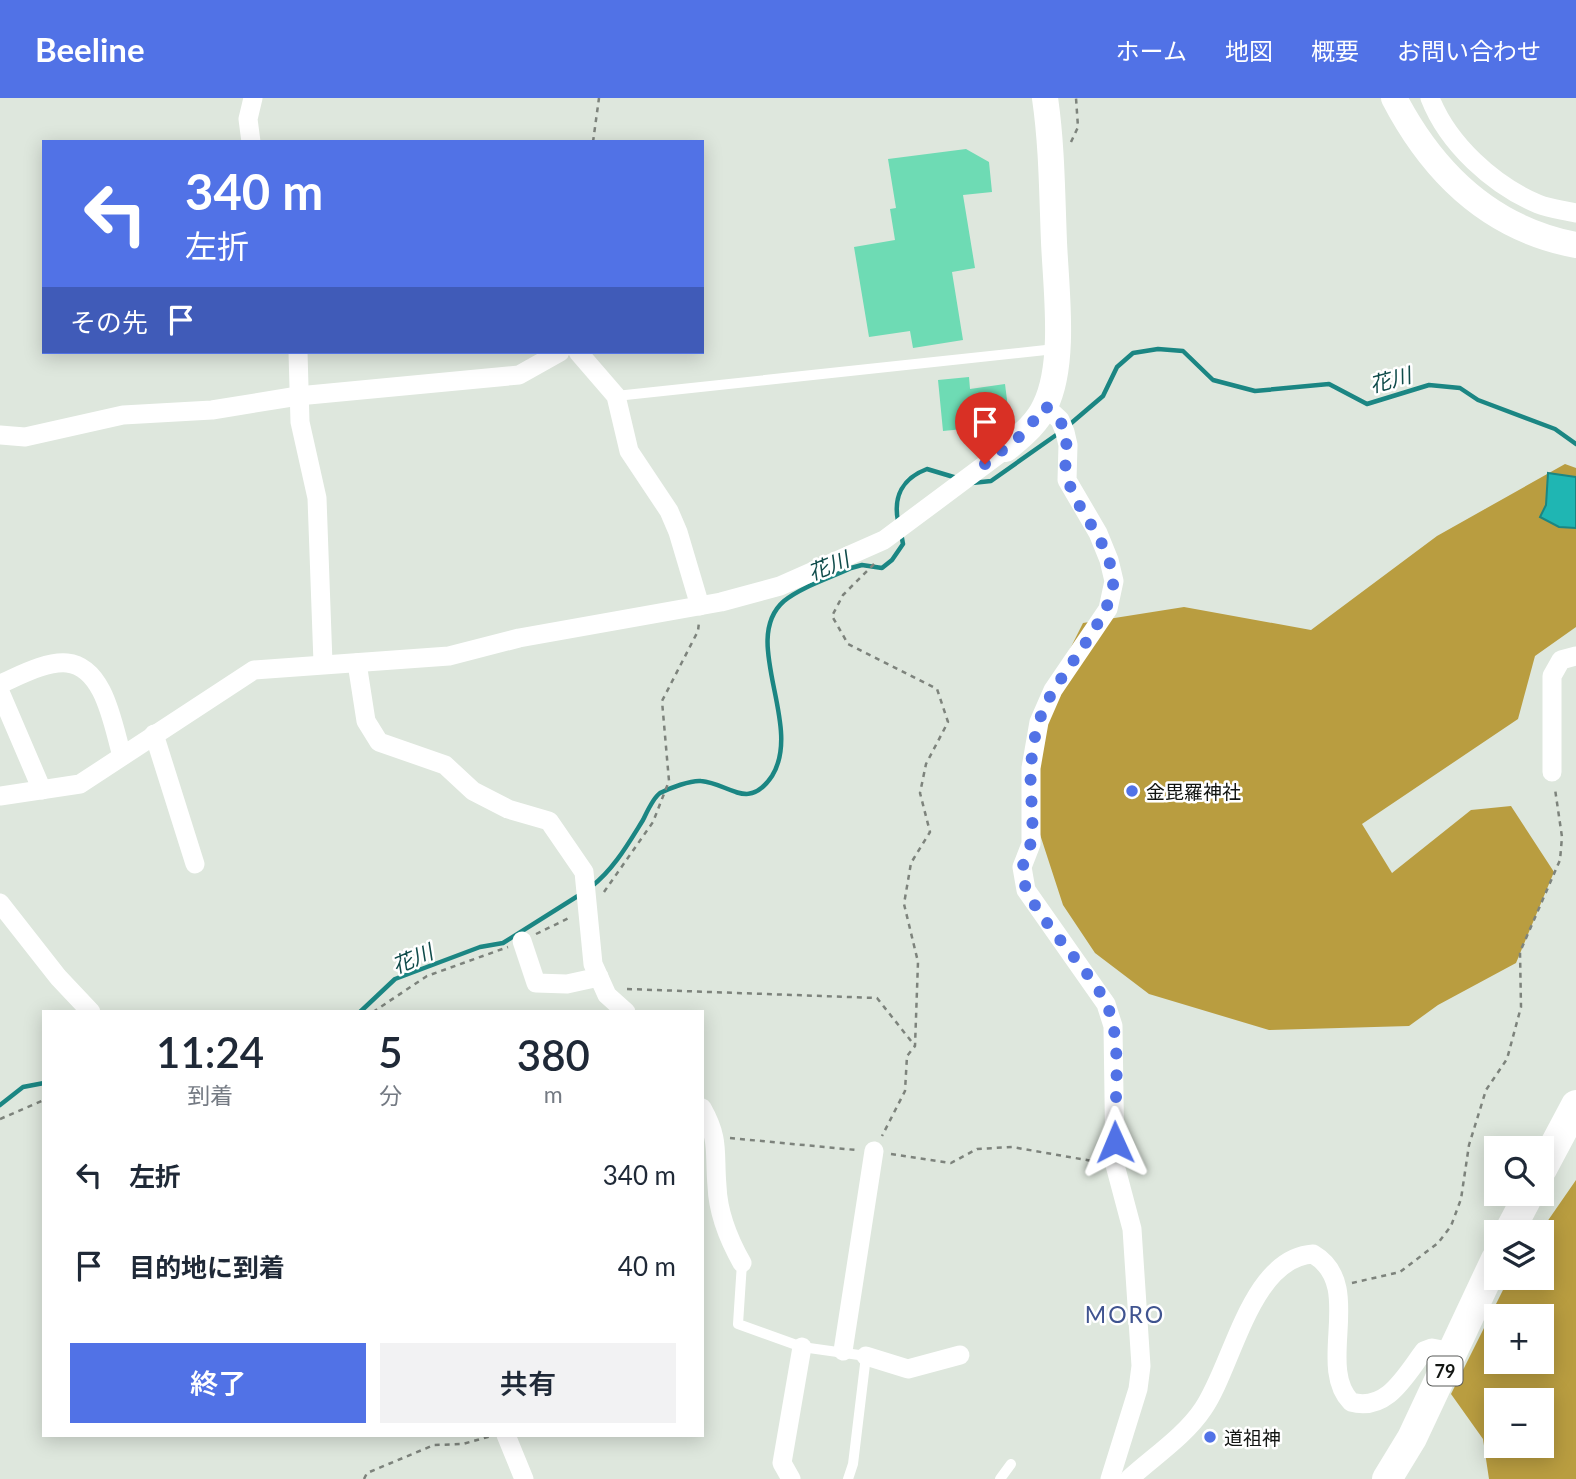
<!DOCTYPE html>
<html lang="ja">
<head>
<meta charset="utf-8">
<style>
  :root { --surface:#fff; --page:#f2f2f3; --text:#1f2937; --muted:#747a83; --accent:#5172e6 }
  body { margin:0; font-family:Lato,"Noto Sans JP",sans-serif; background:var(--page); color:var(--text); height:100vh; display:flex; flex-direction:column; font-size:26px; white-space:nowrap }
  * { box-sizing:border-box; margin:0 }
  p { font-size:23px; color:var(--muted) }
  .icon { flex:none; width:38px; height:38px; fill:none; stroke:currentColor; stroke-width:2; stroke-linecap:round; stroke-linejoin:round }
  .map { position:relative; flex:1; overflow:hidden }
  .details { position:absolute; left:42px; top:912px; width:662px; height:427px; display:flex; flex-direction:column; background:var(--surface); border-radius:0px; box-shadow:0 4px 18px #0003 }
  .details>* { flex:none }
  .hud { position:absolute; left:42px; top:42px; width:662px; height:214px; border-radius:0px; box-shadow:0 4px 18px #0003; background:#5172e6; color:#fff; overflow:hidden }
  .tools { position:absolute; left:1484px; top:1038px; display:grid; gap:14px }
  .tools a { display:grid; place-items:center; width:70px; height:70px; border-radius:0px; background:var(--surface); box-shadow:0 4px 18px #0003; font-size:35px }
  .pin { position:absolute; display:grid; place-items:center; width:60px; height:60px; color:#fff; margin:-72px -30px; border-radius:50% 50% 50% 0; rotate:-45deg; box-shadow:0 0 7px #0007 }
  .pin .icon { rotate:45deg }
  .me { position:absolute; width:77px; margin:-38px; rotate:359deg; stroke-linejoin:round; filter:drop-shadow(0 0 5px #0008) }
  .turn { display:flex; align-items:center; gap:24px; height:147px; padding:0 28px; font-size:32px }
  .turn .icon { width:91px; height:91px; stroke-width:2.5 }
  .turn b { display:block; font-size:49px; line-height:60px }
  .then { display:flex; align-items:center; height:66px; padding:0 28px; background:#0003; gap:14px; font-size:26px }
  .eta { display:flex; justify-content:space-evenly; align-items:center; height:119px; text-align:center }
  .eta b { font-size:42px; font-weight:600; line-height:49px }
  .button { display:flex; gap:14px; margin-top:auto; padding:14px 28px }
  .button a { flex:1; height:80px; border-radius:0px; background:var(--accent); color:#fff; font-size:28px; font-weight:600; line-height:80px; text-align:center }
  .button a+a { background:var(--page); color:var(--text) }
  ul { padding:0; list-style:none }
  li { display:flex; align-items:center; gap:21px; height:91px; padding:0 28px }
  li div { flex:1 }
  li b { display:block; font-size:26px }
  li em { font-style:normal }
  header { display:flex; align-items:center; gap:42px; box-sizing:border-box; height:98px; padding:0 35px; background:var(--accent); color:#fff }
  header strong { font-size:33px }
  nav { display:flex; gap:38px; margin-inline-start:auto; font-size:24px }
  .map>svg:first-child { display:block }
  .forest { fill:#b99d40; fill-rule:evenodd }
  .water { fill:#1fb6b3; stroke:#1b8683; stroke-width:2 }
  .lines { fill:none; stroke-linecap:round; stroke-linejoin:round }
  .stream { stroke:#1b8683; stroke-width:4.5 }
  .building { fill:#6edbb4 }
  .path { stroke:#7d837c; stroke-width:2.5; stroke-dasharray:5 5; stroke-linecap:butt }
  .lane { stroke:#fff; stroke-width:10 }
  .street { stroke:#fff; stroke-width:19 }
  .secondary { stroke:#fff; stroke-width:26 }
  .primary { stroke:#fff; stroke-width:30 }
  .route { stroke:#5172e6; stroke-width:12; stroke-dasharray:0 21.6 }
  .poi-dot { fill:#5172e6; stroke:#fff; stroke-width:2.5 }
  .labels { text-anchor:middle; dominant-baseline:central; stroke-width:5; stroke-linejoin:round; paint-order:stroke }
  .shield { fill:#fff; stroke:#595b59; stroke-width:2 }
  .shield-label { font-size:18px; font-weight:bold; fill:#121512 }
  .poi-label { font-size:19px; fill:#121512; stroke:#fff; text-anchor:start }
  .water-label { font-size:21px; font-style:italic; fill:#0f4b4a; stroke:#fff }
  .quarter-label { font-size:23px; letter-spacing:2px; fill:#405490; stroke:#fff }
</style>
</head>
<body>
<header>
<strong>Beeline</strong>
<nav><a>ホーム</a><a>地図</a><a>概要</a><a>お問い合わせ</a></nav>
</header>
<div class="map">
<svg width="1576" height="1381" viewBox="0 0 1576 1381">
  <rect width="100%" height="100%" fill="#dee7dd"/>
  <g class="forest">
    <polygon points="1565,366 1576,370 1576,529 1535,558 1518,621 1362,726 1392,775 1471,712 1511,708 1554,774 1516,865 1438,907 1409,928 1269,932 1149,896 1095,855 1063,807 1034,718 1031,629 1083,525 1184,509 1311,532 1437,438"/>
    <path d="M1576 1082V1381H1489L1483 1341 1451 1296 1509 1180H1542L1540 1134ZM1496 1218H1542V1264H1496ZM1496 1302H1542V1348H1496Z"/>
  </g>
  <polygon class="water" points="1548,375 1576,379 1576,430 1559,429 1540,419 1546,407"/>
  <g class="lines">
    <g class="stream">
      <polyline points="1069,327 1103,298 1117,269 1133,255 1158,251 1183,253 1213,282 1255,293 1329,286 1367,306 1429,287 1460,290 1478,302 1555,331 1576,346"/>
      <polyline points="972,385 991,383 1059,335"/>
      <path d="M898 423C893 398 903 380 927 371L957 380"/>
      <path d="M591 789C614 771 628 746 643 722 647 714 653 700 660 695 670 690 691 682 701 683 729 685 748 714 772 678 804 627 739 542 784 503 801 489 830 480 851 470L862 467 882 470 892 462 903 446 901 435"/>
      <polyline points="360,914 395,881 480,849 503,845 581,796"/>
      <polyline points="0,1007 23,989 44,985"/>
    </g>
  </g>
  <g class="building">
    <polygon points="966,51 989,64 992,94 963,97 975,170 952,174 963,242 913,250 910,233 869,239 854,149 895,142 890,111 896,110 888,61"/>
    <polygon points="969,279 970,291 1005,286 1008,310 973,315 974,330 943,333 938,282"/>
  </g>
  <g class="lines">
    <g class="path">
      <polyline points="593,44 599,0"/>
      <polyline points="1071,44 1078,29 1076,0"/>
      <polyline points="874,466 843,497 832,518 848,546 937,591 948,624 926,666 920,695 930,734 911,765 904,806 918,864 915,948 907,958 905,993 882,1038"/>
      <polyline points="604,794 653,724 669,683 662,603 698,533 699,524"/>
      <polyline points="536,836 571,819"/>
      <polyline points="627,891 877,900 915,948"/>
      <polyline points="373,914 427,878 508,849"/>
      <polyline points="0,1021 44,1002"/>
      <polyline points="730,1040 856,1052"/>
      <polyline points="891,1056 951,1065 977,1051 1012,1049 1098,1064"/>
      <polyline points="1352,1185 1400,1174 1438,1145 1451,1128 1461,1101 1469,1047 1486,992 1507,961 1521,909 1520,854 1560,762 1562,739 1555,691"/>
      <polyline points="364,1381 367,1375 434,1347 463,1346 491,1338"/>
    </g>
    <g class="lane">
      <polyline points="616,298 1055,251"/>
      <polyline points="742,1165 738,1226 802,1249 866,1258 853,1366 848,1381"/>
      <polyline points="1000,1381 1011,1366"/>
    </g>
    <g class="street">
      <path d="M1430 0C1448 46 1493 87 1538 106 1550 111 1564 112 1576 115"/>
      <polyline points="251,44 248,21 253,0"/>
      <polyline points="298,254 300,324 317,400 323,565"/>
      <polyline points="578,254 616,298 629,353 669,413 678,434 700,508"/>
      <polyline points="1045,308 1060,322 1065,334 1068,347 1067,382 1098,435 1109,462 1114,483 1108,511 1053,592 1039,624 1031,670 1031,746 1022,769 1026,792 1106,906 1113,928 1115,1067 1132,1131 1141,1268 1138,1291 1110,1381"/>
      <polyline points="0,337 25,339 123,317 212,312 298,298 519,277 560,254"/>
      <polyline points="357,565 366,623 379,644 445,667 473,693 508,711 549,723 584,774 593,866 607,897 626,914"/>
      <path d="M0 586C19 578 46 563 67 565 105 569 113 628 122 658"/>
      <polyline points="0,594 42,692"/>
      <polyline points="154,636 195,766"/>
      <polyline points="1552,674 1552,578 1561,562 1576,558"/>
      <polyline points="0,698 80,686 254,572 449,558 519,540 721,504 780,488 884,442 1006,351"/>
      <polyline points="0,805 58,879 91,914"/>
      <polyline points="522,843 536,885 567,886 599,879"/>
      <path d="M702 1010C720 1042 714 1054 717 1088 718 1116 729 1142 742 1165"/>
      <polyline points="843,1253 874,1053"/>
      <polyline points="866,1258 908,1271 960,1257"/>
      <polyline points="506,1337 524,1381"/>
      <polyline points="791,1381 782,1365 802,1249"/>
      <path d="M1129 1381C1153 1359 1185 1338 1203 1311 1233 1268 1250 1160 1313 1156 1366 1187 1315 1267 1351 1304 1387 1314 1405 1278 1424 1253L1432 1250 1453 1254"/>
    </g>
    <g class="secondary">
      <path d="M1394 0C1433 75 1491 131 1576 147"/>
      <path d="M1006 351C1020 339 1037 326 1045 308 1066 266 1056 191 1054 144 1052 96 1052 48 1045 0"/>
    </g>
    <g class="primary">
      <polyline points="1542,1071 1576,1007"/>
      <polyline points="1509,1134 1529,1096"/>
      <polyline points="1387,1381 1412,1340 1496,1161"/>
    </g>
  </g>
  <g class="lines">
    <path class="route" d="M985 366 1024 335 1045 308C1082 337 1057 353 1069 385 1081 419 1108 442 1113 480 1117 512 1063 572 1047 604 1037 623 1032 648 1031 670 1029 694 1035 721 1031 744 1028 757 1020 766 1023 780 1029 815 1089 869 1107 907 1123 944 1114 1004 1115 1044"/>
  </g>
  <g class="poi-dot">
    <circle cx="1132" cy="693" r="7"/>
    <circle cx="1210" cy="1339" r="7"/>
  </g>
  <g class="labels">
    <rect class="shield" x="1427.5" y="1258.5" width="35" height="29" rx="5"/>
    <g class="shield-label">
      <text x="1445" y="1273">79</text>
    </g>
    <g class="poi-label">
      <text x="1146" y="693">金毘羅神社</text>
      <text x="1224" y="1339">道祖神</text>
    </g>
    <g class="water-label">
      <text transform="translate(1390 281) rotate(-15)">花川</text>
      <text transform="translate(828 467) rotate(-22)">花川</text>
      <text transform="translate(412 860) rotate(-23)">花川</text>
    </g>
    <g class="quarter-label">
      <text x="1125" y="1216">MORO</text>
    </g>
  </g>
</svg>
<div class="tools">
<a><svg class="icon" aria-label="search" viewBox="0 0 24 24"><circle cx="10" cy="10" r="6"/><path d="M15 15l6 6"/></svg></a>
<a><svg class="icon" aria-label="layers" viewBox="0 0 24 24"><path d="M12 4l9 5-9 5-9-5zM3 14l9 5 9-5"/></svg></a>
<a>+</a>
<a>−</a>
</div>
<div class="pin" style="left:985px;top:366px;background:#d93025"><svg class="icon" aria-label="arrive" viewBox="0 0 24 24"><path d="M6 21V4h12l-3 4 3 4H6"/></svg></div>
<svg class="me" style="left:1115px;top:1044px" viewBox="-20 -20 40 40"><path d="M0-17L14 15 0 8-14 15z" fill="#5172e6" stroke="#fff" stroke-width="4"/></svg>
<div class="hud">
<div class="turn"><svg class="icon" aria-label="left" viewBox="0 0 24 24"><path d="M17 20v-9H6M10 6l-5 5 5 5"/></svg><div><b>340 m</b>左折</div></div>
<div class="then">その先<svg class="icon" aria-label="arrive" viewBox="0 0 24 24"><path d="M6 21V4h12l-3 4 3 4H6"/></svg></div>
</div>
<section class="details">
<div class="eta">
<div><b>11:24</b><p>到着</p></div>
<div><b>5</b><p>分</p></div>
<div><b>380</b><p>m</p></div>
</div>
<ul>
<li><svg class="icon" aria-label="left" viewBox="0 0 24 24"><path d="M17 20v-9H6M10 6l-5 5 5 5"/></svg><div><b>左折</b></div><em>340 m</em></li>
<li><svg class="icon" aria-label="arrive" viewBox="0 0 24 24"><path d="M6 21V4h12l-3 4 3 4H6"/></svg><div><b>目的地に到着</b></div><em>40 m</em></li>
</ul>
<div class="button"><a>終了</a><a>共有</a></div>
</section>
</div>
</body>
</html>
